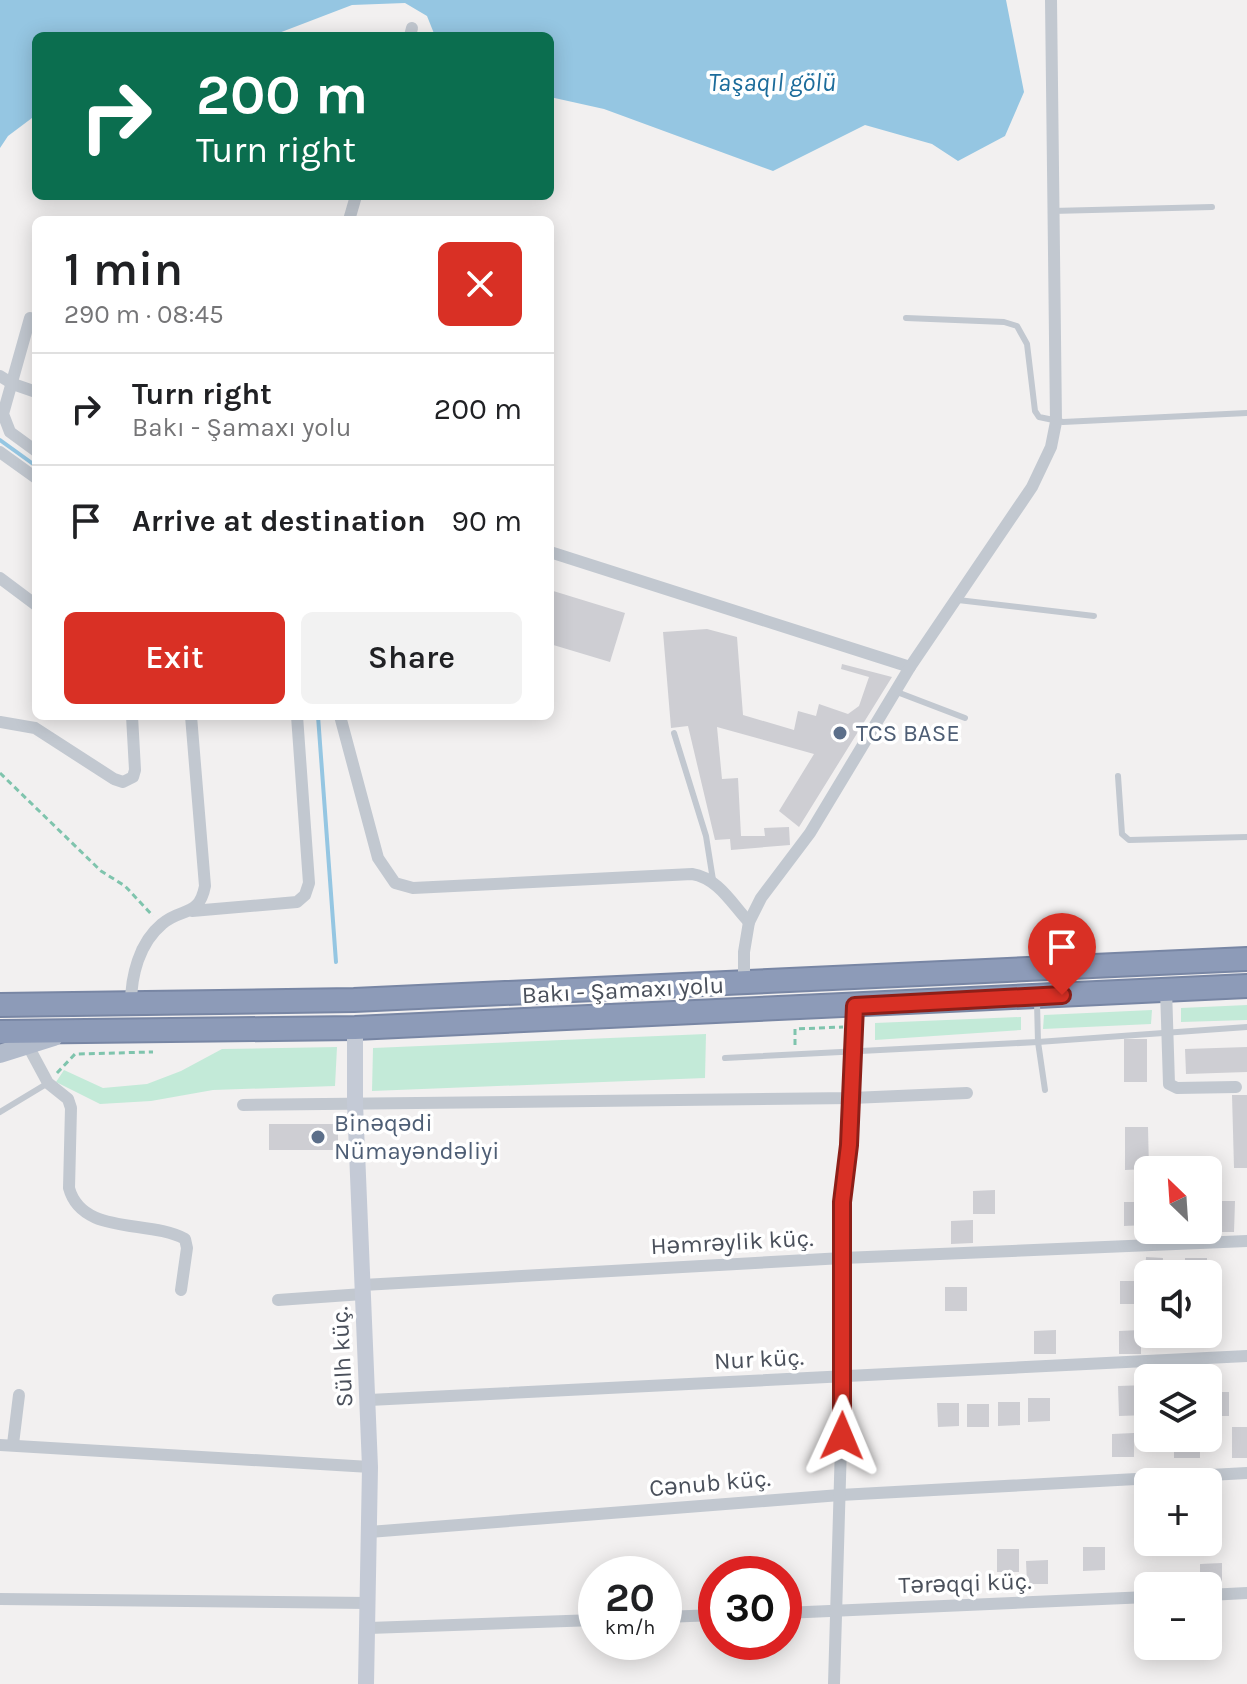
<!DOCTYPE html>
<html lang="en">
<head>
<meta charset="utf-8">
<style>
  :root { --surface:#fff; --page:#f2f2f2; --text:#202124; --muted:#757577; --line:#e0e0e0; --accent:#d93025 }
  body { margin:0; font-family:Karla,sans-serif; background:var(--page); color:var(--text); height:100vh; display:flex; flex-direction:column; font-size:30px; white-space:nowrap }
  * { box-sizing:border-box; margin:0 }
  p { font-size:26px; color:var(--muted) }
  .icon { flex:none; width:44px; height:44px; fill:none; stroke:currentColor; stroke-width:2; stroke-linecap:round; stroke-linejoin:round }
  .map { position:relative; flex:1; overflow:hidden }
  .drawer { position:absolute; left:32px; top:216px; width:522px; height:504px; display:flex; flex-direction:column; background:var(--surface); border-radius:12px; box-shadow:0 4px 20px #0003 }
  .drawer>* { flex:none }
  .banner { position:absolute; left:32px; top:32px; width:522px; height:168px; border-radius:12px; box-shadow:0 4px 20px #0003; background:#0b6e4f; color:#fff; overflow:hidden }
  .needle { width:52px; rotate:335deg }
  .buttons { position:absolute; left:1134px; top:1156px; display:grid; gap:16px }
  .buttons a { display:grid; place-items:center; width:88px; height:88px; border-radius:12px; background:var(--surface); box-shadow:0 4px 20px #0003; font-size:40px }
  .speed { position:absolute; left:578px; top:1556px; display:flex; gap:16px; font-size:40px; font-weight:700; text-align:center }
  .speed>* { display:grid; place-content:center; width:104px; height:104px; border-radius:50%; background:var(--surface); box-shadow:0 4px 20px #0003; line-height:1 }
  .speed small { font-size:20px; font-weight:400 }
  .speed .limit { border:12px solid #d22; background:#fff; color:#111 }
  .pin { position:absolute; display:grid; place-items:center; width:68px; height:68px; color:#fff; margin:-82px -34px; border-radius:50% 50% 50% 0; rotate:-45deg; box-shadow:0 0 8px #0007 }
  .pin .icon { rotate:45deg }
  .me { position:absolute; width:88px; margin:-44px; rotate:1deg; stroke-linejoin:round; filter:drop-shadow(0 0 6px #0008) }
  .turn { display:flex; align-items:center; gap:28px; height:168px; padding:0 32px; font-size:36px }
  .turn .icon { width:104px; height:104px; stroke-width:2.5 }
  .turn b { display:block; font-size:56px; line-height:68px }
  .round { display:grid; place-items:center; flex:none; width:84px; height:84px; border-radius:12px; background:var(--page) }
  .headline { display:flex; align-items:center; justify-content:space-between; height:136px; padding:0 32px }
  h1 { font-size:48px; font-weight:600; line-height:60px }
  .cta { display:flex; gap:16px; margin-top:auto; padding:16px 32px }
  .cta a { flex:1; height:92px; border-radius:12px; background:var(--accent); color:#fff; font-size:32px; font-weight:600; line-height:92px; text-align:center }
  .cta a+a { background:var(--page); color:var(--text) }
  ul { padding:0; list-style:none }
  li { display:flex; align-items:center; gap:24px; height:112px; padding:0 32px; border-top:2px solid var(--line) }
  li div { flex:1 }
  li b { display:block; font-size:30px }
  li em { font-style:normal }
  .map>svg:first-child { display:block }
  .green { fill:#c3ead8 }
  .water { fill:#95c6e2 }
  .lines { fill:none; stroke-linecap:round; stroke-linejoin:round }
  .stream { stroke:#95c6e2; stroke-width:4 }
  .building { fill:#ceced3 }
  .highway-casing { stroke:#7886a4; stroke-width:26 }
  .path { stroke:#7fc4ad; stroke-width:3; stroke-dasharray:6 4; stroke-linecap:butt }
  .lane { stroke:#c2c8d0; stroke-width:6 }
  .street { stroke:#c2c8d0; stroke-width:12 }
  .secondary { stroke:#c4cad6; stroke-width:16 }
  .primary { stroke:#b2bbcb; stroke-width:18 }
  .highway { stroke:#8d9bb8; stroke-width:22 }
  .route-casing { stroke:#8d1f18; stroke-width:20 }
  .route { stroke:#d93025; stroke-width:14 }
  .service-dot { fill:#5c6f8a; stroke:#fff; stroke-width:3 }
  .labels { text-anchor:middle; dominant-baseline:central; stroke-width:7; stroke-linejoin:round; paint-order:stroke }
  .service-label { font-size:24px; fill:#4e5e75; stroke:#fff; text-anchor:start }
  .street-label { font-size:24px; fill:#4a505b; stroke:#fff }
  .water-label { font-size:26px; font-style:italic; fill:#1c6c9b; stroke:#fff }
</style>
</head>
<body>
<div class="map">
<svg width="1247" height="1684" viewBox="0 0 1247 1684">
  <rect width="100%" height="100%" fill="#f2f0f0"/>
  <g class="green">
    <polygon points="1247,1005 1247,1020 1181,1022 1181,1008"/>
    <polygon points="1152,1010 1151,1024 1043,1029 1044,1015"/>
    <polygon points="1021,1017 1021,1030 875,1040 875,1023"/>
    <polygon points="706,1034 705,1078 372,1091 373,1048"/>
    <polygon points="337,1047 335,1086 213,1090 151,1101 100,1104 56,1082 64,1070 103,1088 147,1084 181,1071 222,1049"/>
  </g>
  <polygon class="water" points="0,0 1006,0 1024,92 1005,136 958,161 932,144 865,125 773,171 604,109 550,97 550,36 435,36 427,16 405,3 352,5 271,36 36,36 36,115 8,136 0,148"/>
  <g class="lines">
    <g class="stream">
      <polyline points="0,440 36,466"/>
      <polyline points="318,716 336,962"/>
    </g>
  </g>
  <g class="building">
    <polygon points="550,590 625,613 610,662 550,644"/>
    <polygon points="707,629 737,637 743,715 794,730 798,711 816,716 819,704 848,714 859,706 869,677 841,669 842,664 892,677 799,827 779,811 814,754 717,727 722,779 738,778 741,836 765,836 764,828 789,827 790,845 731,850 730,839 715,840 688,726 671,728 663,632"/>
    <rect x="1124" y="1039" width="23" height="43"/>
    <polygon points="1247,1047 1247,1072 1186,1074 1185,1049"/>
    <polygon points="1232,1095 1247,1095 1247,1168 1234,1168"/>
    <rect x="269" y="1124" width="69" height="26"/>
    <polygon points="1125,1127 1148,1127 1149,1169 1125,1170"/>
    <polygon points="995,1190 995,1214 973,1214 973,1191"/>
    <polygon points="1208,1201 1235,1201 1234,1232 1208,1232"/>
    <polygon points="1124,1202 1146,1202 1146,1225 1124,1226"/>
    <polygon points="973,1220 973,1243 951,1244 951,1221"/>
    <polygon points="1146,1257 1163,1258 1162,1274 1145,1273"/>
    <rect x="1185" y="1258" width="22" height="16"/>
    <rect x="1120" y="1281" width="22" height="23"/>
    <rect x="945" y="1287" width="22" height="24"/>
    <polygon points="1056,1330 1056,1354 1034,1354 1034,1331"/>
    <polygon points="1141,1330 1141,1354 1119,1354 1119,1331"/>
    <polygon points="1148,1385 1148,1415 1119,1416 1118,1386"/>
    <rect x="1208" y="1392" width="21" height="24"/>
    <polygon points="1028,1398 1050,1398 1050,1421 1028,1422"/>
    <polygon points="998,1402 1020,1402 1020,1425 998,1426"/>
    <polygon points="937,1403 959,1403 959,1426 938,1427"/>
    <rect x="967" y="1404" width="22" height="23"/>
    <rect x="1232" y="1427" width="15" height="31"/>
    <polygon points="1134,1433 1134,1457 1112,1457 1112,1434"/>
    <rect x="1174" y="1438" width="26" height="20"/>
    <polygon points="1083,1547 1105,1547 1105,1570 1083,1571"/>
    <rect x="997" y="1549" width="22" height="23"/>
    <polygon points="1048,1560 1048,1584 1027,1584 1026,1561"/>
    <polygon points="1222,1563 1222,1587 1200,1586 1200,1564"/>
  </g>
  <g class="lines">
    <defs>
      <g id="highway">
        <polyline points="0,1005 354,1000 1247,959"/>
        <polyline points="0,1032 355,1028 1247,986"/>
      </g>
    </defs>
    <use href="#highway" class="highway-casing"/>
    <g class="path">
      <polyline points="0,773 101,871 125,886 153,916"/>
      <polyline points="795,1045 795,1029 843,1027"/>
      <polyline points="57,1073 75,1054 153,1052"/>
    </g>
    <g class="lane">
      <polyline points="1052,211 1212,207"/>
      <polyline points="906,318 1004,322 1017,326 1027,344 1035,411 1039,417 1063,422 1247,413"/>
      <polyline points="958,600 1094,616"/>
      <polyline points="897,692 965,718"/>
      <polyline points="674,733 706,836 713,880"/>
      <polyline points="1118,776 1122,834 1129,840 1247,837"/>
      <polyline points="1037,1002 1038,1042 1045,1090"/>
      <polyline points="725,1058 1038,1042 1247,1027"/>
      <polyline points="0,1112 48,1083"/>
    </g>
    <g class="street">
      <polyline points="410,36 412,28"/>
      <polyline points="349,220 356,196"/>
      <polyline points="30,318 3,414 10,432 36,451"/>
      <polyline points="0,376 13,384 36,392"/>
      <polyline points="0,452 36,478"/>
      <polyline points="550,552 910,667"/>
      <polyline points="0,578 36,605"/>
      <path d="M340 716 378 858 395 883 413 888 692 874C718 878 732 904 749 922"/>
      <polyline points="0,722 35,728 114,779 123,782 133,777 135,770 132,716"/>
      <polyline points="192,911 297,902 305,895 309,883 297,716"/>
      <polyline points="744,983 744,952 749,922 761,898 810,833 910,667 1032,487 1051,447 1056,422 1051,0"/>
      <polyline points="1166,989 1169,1084 1177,1088 1236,1087"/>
      <path d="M131 1004C131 976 139 943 162 924 181 907 199 918 205 886L191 716"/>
      <path d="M27 1044 48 1083 68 1099 71 1108 69 1188C82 1236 149 1219 185 1239L187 1248 181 1290"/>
      <polyline points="243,1105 852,1098 967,1093"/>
      <polyline points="363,1285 843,1258 1247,1241"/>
      <polyline points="278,1300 363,1294"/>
      <polyline points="369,1400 1247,1356"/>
      <polyline points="13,1444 19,1395"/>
      <polyline points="0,1445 370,1467"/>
      <polyline points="369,1532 840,1495 1247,1473"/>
      <polyline points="1208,1595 1247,1593"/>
      <polyline points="0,1599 369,1603"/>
      <polyline points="784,1613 1148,1597"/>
      <polyline points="664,1617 716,1615"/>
      <polyline points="369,1628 596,1620"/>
      <polyline points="834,1684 843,1377 842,1202 849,1145 855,1006"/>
    </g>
    <polyline class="secondary" points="355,1028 355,1103 370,1467 366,1684"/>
    <polyline class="primary" points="0,1054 54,1037"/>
    <use href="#highway" class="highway"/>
  </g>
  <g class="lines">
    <defs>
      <polyline id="route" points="842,1436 842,1202 849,1145 855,1006 1062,995"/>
    </defs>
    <use href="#route" class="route-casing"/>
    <use href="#route" class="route"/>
  </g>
  <g class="service-dot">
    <circle cx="840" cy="733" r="8"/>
    <circle cx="318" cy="1137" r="8"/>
  </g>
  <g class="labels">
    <g class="service-label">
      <text x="856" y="733">TCS BASE</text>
      <text x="334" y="1123">Binəqədi<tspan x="334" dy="28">Nümayəndəliyi</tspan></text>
    </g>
    <g class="street-label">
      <text transform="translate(623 990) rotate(-3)">Bakı - Şamaxı yolu</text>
      <text transform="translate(732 1242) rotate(-3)">Həmrəylik küç.</text>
      <text transform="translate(342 1357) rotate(-93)">Sülh küç.</text>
      <text transform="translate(759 1359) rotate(-3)">Nur küç.</text>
      <text transform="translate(710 1483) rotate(-5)">Cənub küç.</text>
      <text transform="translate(965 1583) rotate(-2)">Tərəqqi küç.</text>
    </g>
    <g class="water-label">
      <text x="772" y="82">Taşaqıl gölü</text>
    </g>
  </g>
</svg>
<div class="buttons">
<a><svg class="needle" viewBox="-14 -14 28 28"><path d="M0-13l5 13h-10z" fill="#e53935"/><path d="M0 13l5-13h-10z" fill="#757577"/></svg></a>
<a><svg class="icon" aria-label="sound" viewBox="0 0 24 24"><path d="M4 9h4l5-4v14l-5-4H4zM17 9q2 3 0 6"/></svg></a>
<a><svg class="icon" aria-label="layers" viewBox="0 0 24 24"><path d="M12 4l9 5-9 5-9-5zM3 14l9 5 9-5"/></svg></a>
<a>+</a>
<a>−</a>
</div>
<div class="speed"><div>20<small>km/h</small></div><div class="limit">30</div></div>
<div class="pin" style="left:1062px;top:995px;background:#d93025"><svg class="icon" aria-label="arrive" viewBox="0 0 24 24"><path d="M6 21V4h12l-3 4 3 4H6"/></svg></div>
<svg class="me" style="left:842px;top:1436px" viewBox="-20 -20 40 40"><path d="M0-17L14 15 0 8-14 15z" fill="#d93025" stroke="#fff" stroke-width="4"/></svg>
<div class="banner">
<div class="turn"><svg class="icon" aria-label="right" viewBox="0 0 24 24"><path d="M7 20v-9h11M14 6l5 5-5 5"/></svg><div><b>200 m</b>Turn right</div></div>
</div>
<section class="drawer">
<div class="headline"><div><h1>1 min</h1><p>290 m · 08:45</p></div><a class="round" style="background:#d93025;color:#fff"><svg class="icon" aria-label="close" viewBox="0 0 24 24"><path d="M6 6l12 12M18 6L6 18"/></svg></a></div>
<ul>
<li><svg class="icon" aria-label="right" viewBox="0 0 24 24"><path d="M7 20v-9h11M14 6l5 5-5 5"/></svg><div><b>Turn right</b><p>Bakı - Şamaxı yolu</p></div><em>200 m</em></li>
<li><svg class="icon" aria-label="arrive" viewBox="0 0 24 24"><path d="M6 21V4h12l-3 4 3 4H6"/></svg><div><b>Arrive at destination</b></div><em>90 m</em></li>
</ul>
<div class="cta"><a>Exit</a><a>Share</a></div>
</section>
</div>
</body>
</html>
